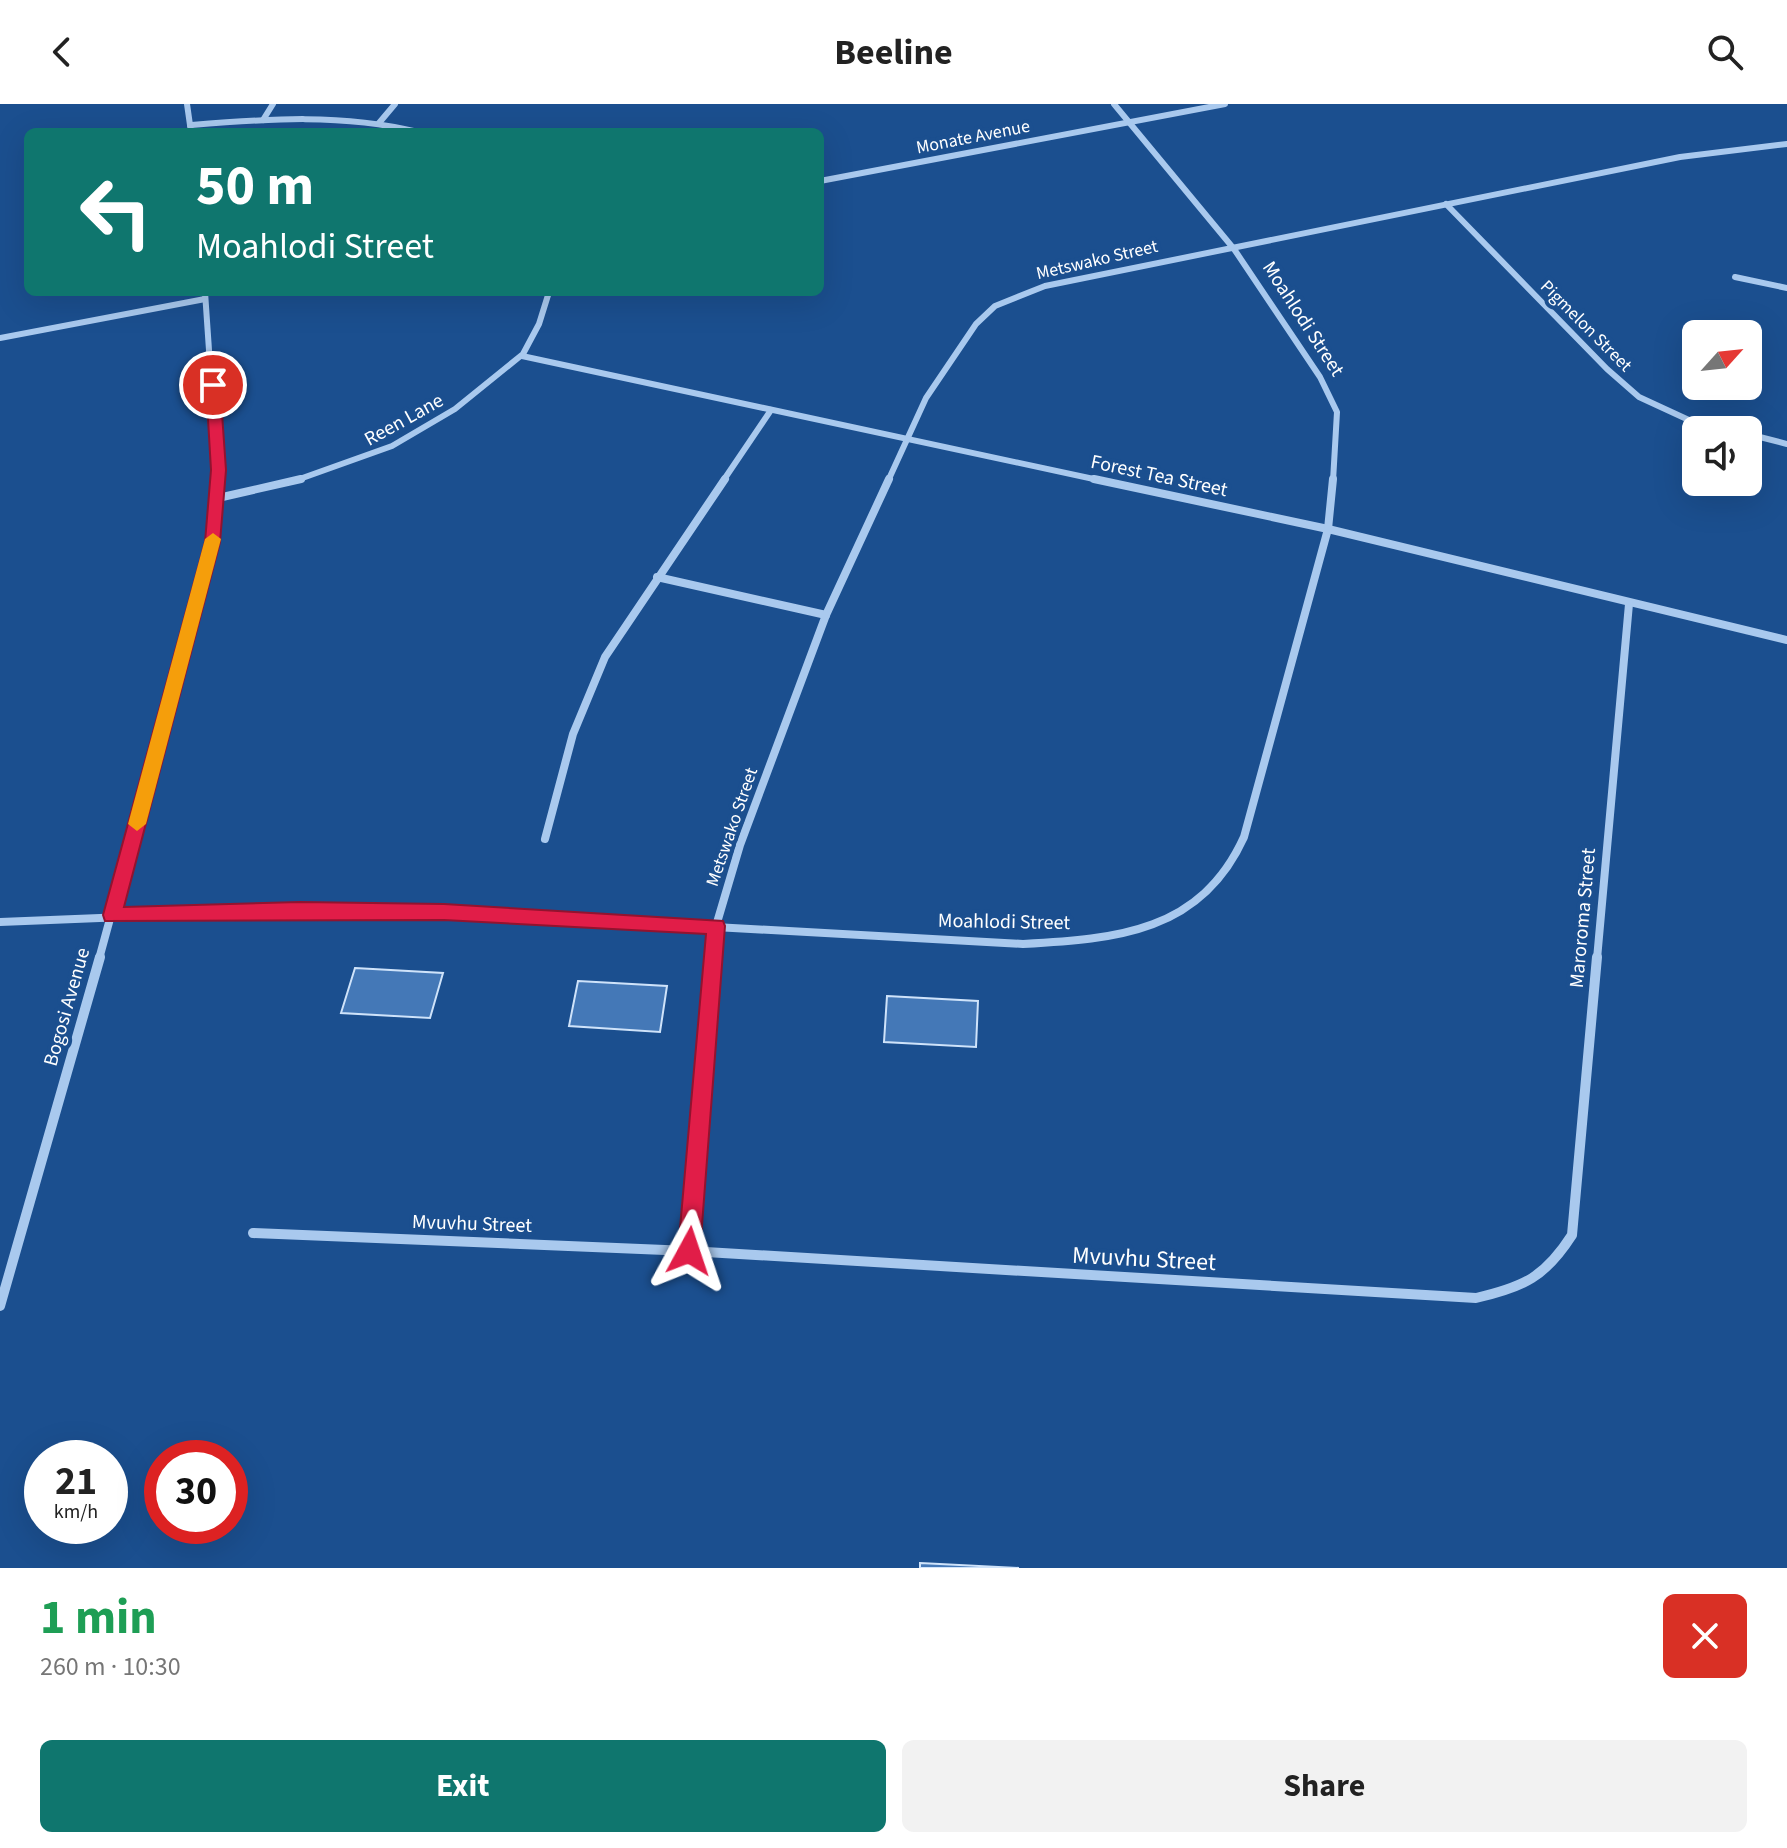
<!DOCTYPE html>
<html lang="en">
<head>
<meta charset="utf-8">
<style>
  :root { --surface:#fff; --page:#f2f2f2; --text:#222; --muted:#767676; --accent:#0f766e }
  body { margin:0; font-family:"Source Sans 3",sans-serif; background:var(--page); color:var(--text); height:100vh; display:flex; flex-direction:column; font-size:30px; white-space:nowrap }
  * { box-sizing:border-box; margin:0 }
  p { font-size:26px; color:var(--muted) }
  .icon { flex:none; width:44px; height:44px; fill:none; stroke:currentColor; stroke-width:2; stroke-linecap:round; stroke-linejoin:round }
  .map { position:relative; height:1464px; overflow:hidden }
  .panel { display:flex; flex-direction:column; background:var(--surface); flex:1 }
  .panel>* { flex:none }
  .guide { position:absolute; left:24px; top:24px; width:800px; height:168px; border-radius:12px; box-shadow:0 8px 32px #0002; background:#0f766e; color:#fff; overflow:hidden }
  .needle { width:52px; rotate:63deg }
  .tools { position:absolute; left:1682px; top:216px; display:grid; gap:16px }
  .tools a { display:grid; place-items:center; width:80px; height:80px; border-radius:12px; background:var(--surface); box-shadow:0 8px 32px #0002; font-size:40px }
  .speed { position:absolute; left:24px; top:1336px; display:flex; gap:16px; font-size:40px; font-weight:700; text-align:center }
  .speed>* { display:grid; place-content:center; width:104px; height:104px; border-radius:50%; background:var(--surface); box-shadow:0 8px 32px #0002; line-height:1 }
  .speed small { font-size:20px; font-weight:400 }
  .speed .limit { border:12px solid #d22; background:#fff; color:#111 }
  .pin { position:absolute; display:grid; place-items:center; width:68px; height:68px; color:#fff; margin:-34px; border:4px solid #fff; border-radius:50%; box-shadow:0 2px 8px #0007 }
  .me { position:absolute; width:88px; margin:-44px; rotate:5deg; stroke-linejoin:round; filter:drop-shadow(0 0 6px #0008) }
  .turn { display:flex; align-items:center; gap:28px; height:168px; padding:0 40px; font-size:36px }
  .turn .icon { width:104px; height:104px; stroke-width:2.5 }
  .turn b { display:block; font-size:56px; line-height:68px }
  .round { display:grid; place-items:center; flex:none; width:84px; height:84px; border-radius:12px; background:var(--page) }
  .overview { display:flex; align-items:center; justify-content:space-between; height:136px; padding:0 40px }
  h1 { font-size:48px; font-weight:700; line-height:60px; color:#1e9e55 }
  .cta { display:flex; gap:16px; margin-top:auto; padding:16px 40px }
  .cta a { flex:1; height:92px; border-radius:12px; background:var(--accent); color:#fff; font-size:32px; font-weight:700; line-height:92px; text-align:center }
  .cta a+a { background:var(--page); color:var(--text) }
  header { display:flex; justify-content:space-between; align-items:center; height:104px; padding:0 40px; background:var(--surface); font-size:36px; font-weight:700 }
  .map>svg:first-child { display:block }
  .building { fill:#4478b7; stroke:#cfe3fa; stroke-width:2 }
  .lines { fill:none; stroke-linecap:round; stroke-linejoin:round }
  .minor-far2 { stroke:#a9c9ee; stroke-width:6 }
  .minor-far1 { stroke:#a9c9ee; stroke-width:8 }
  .minor { stroke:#a9c9ee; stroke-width:10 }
  .route { fill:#e11d48; stroke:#92132f; stroke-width:2 }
  .slow { fill:#f59e0b }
  .labels { text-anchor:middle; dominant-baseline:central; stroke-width:8; stroke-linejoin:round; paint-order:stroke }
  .far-street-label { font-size:18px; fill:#fff; stroke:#1b4f8f }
  .street-label { font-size:20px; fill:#fff; stroke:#1b4f8f }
  .near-street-label { font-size:24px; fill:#fff; stroke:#1b4f8f }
</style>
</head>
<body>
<header><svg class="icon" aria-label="back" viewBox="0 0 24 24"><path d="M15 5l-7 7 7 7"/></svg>Beeline<svg class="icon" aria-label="search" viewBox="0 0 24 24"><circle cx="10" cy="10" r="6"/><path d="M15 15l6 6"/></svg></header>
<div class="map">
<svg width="1787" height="1464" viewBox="0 0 1787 1464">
  <rect width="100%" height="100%" fill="#1b4f8f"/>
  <g class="building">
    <polygon points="355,864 443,869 430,914 341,909"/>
    <polygon points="578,877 667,882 660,928 569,922"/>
    <polygon points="887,892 978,897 976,943 884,938"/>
    <polygon points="920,1459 1019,1464 920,1464"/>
  </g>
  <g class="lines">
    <g class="minor-far2">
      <polyline points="187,0 191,28"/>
      <polyline points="1114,0 1234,145 1320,273 1337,308 1333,377"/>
      <polyline points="263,16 273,0"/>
      <polyline points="379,19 395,0"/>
      <path d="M190 21C267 15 342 9 418 28"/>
      <polyline points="820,77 1225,0"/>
      <polyline points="1446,100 1607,265 1639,293 1691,317 1729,326"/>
      <polyline points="1735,173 1787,184"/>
      <polyline points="205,188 218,377"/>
      <polyline points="0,234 205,195"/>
      <polyline points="522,252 1103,377"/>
      <polyline points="1748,330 1787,340"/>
      <polyline points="294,377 392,342 455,305 523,250 539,220 549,188"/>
      <polyline points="723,377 771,306"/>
      <polyline points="888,377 926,294 976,220 995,202 1045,182 1680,53 1787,40"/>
    </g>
    <g class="minor-far1">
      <polyline points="1094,375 1328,425 1787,536"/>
      <polyline points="218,394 301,375"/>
      <polyline points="657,473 826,511"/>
      <polyline points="545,735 573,630 605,553 725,375"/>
      <path d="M0 818 300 806 444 808 1023 840C1117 835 1201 828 1244 733L1328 425 1333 375"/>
      <polyline points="99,855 213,438 218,375"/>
      <polyline points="713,855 716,822 740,741 826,511 889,375"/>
      <polyline points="1597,855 1629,500"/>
    </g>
    <g class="minor">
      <path d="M253 1129 689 1147 1476 1194C1524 1183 1545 1173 1572 1131L1597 853"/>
      <polyline points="689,1147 713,853"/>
      <polyline points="0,1202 100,853"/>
    </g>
  </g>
  <polygon class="route" points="213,276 220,281 226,366 220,438 124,803 300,798 444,800 723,817 725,822 700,1147 697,1154 689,1157 681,1154 678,1147 706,830 444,816 105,817 103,811 205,438 211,366 206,281"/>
  <polygon class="slow" points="213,429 221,435 146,720 137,727 128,720 205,435"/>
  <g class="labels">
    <g class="far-street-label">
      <text transform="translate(973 33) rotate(-11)">Monate Avenue</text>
      <text transform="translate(1097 156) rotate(-13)">Metswako Street</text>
      <text transform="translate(1586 222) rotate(45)">Pigmelon Street</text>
      <text transform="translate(732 723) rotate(-71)">Metswako Street</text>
    </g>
    <g class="street-label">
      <text transform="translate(1303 215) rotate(57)">Moahlodi Street</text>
      <text transform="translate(404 316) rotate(-29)">Reen Lane</text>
      <text transform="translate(1159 372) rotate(12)">Forest Tea Street</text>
      <text transform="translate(1583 814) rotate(-85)">Maroroma Street</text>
      <text transform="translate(1004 818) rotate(1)">Moahlodi Street</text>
      <text transform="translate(67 903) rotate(-74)">Bogosi Avenue</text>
      <text transform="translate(472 1120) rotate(2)">Mvuvhu Street</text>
    </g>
    <g class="near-street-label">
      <text transform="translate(1144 1155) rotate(3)">Mvuvhu Street</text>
    </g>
  </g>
</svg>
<div class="tools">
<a><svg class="needle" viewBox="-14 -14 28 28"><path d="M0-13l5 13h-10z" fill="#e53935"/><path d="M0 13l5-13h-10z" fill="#767676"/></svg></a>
<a><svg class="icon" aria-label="sound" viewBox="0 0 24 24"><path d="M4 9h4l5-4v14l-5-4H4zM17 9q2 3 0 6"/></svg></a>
</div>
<div class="speed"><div>21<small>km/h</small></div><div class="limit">30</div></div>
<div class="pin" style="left:213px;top:281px;background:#d93025"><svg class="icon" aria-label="arrive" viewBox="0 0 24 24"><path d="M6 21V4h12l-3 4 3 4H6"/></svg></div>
<svg class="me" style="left:689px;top:1147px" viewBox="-20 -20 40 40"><path d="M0-17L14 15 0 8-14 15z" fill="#e11d48" stroke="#fff" stroke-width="4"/></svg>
<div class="guide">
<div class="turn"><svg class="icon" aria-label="left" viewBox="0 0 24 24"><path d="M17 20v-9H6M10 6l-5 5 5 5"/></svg><div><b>50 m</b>Moahlodi Street</div></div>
</div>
</div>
<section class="panel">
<div class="overview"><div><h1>1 min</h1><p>260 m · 10:30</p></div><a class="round" style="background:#d93025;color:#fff"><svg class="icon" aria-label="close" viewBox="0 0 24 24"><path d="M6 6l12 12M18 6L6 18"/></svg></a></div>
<div class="cta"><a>Exit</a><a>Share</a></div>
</section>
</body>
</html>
